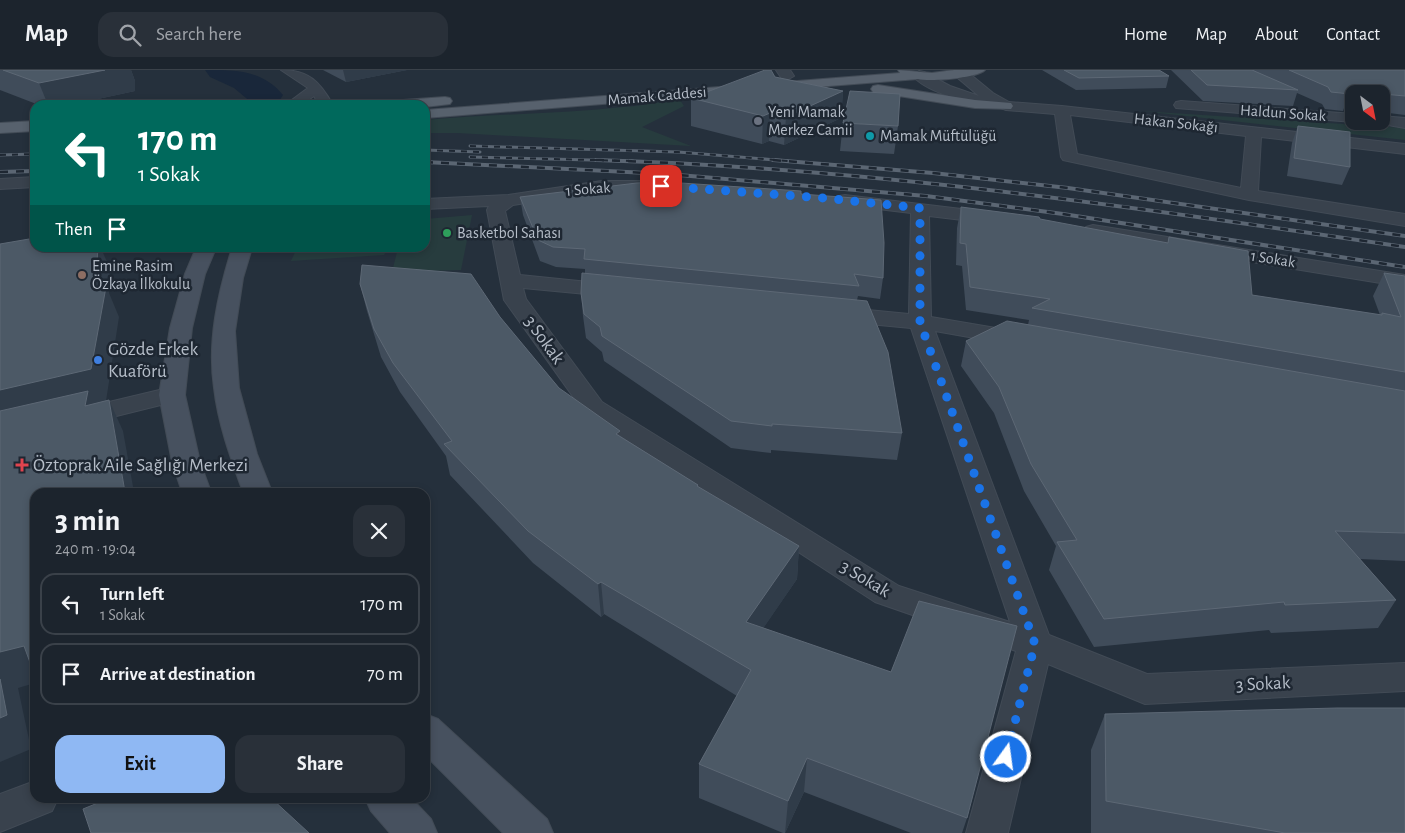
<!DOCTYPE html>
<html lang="en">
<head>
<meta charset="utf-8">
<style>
  :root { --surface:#1c242d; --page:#293039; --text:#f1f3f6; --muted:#a0a4aa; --line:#3a4149; --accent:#8fb8f3 }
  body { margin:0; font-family:"Alegreya Sans",sans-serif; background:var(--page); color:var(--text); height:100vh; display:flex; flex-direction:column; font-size:19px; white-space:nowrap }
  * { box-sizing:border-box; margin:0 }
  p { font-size:16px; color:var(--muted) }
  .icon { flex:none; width:28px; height:28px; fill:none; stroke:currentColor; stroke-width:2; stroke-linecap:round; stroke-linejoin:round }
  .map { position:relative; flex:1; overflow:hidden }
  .side { position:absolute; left:30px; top:418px; width:400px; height:315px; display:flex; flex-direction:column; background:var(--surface); border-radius:15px; box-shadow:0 2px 8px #0003,0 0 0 1px var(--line) }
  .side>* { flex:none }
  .guide { position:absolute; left:30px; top:30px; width:400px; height:152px; border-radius:15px; box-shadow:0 2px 8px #0003,0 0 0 1px var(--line); background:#00695c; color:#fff; overflow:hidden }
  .needle { width:32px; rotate:148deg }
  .controls { position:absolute; left:1345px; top:15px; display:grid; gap:10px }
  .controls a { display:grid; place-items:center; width:45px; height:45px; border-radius:10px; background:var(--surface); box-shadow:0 2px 8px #0003,0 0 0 1px var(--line); font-size:25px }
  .pin { position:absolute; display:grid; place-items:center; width:42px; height:42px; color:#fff; margin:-21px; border-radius:10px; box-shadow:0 2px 8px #0006 }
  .me { position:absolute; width:55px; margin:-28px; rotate:14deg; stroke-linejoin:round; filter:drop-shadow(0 0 4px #0008) }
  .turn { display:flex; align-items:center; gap:18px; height:105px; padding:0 25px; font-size:22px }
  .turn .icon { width:65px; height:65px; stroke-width:2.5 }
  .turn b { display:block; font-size:35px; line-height:42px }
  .then { display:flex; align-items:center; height:48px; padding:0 25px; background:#0003; gap:10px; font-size:19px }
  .round { display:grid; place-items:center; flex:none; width:52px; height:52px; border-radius:15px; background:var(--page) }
  .summary { display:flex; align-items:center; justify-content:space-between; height:85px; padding:0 25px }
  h1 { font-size:30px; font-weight:700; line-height:38px }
  .cta { display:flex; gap:10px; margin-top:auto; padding:10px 25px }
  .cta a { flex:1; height:58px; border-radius:15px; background:var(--accent); color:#111; font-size:20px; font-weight:700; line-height:58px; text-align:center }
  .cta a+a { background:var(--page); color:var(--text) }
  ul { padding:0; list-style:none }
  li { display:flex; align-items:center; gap:15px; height:62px; margin:0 10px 8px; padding:0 15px; border:2px solid var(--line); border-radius:15px }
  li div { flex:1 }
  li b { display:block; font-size:19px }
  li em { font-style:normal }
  header { display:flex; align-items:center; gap:30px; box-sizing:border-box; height:70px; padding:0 25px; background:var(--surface); border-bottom:1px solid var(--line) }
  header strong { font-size:24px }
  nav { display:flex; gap:28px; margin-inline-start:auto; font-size:18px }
  .search { width:350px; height:45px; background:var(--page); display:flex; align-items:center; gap:12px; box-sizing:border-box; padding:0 18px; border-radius:15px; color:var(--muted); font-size:19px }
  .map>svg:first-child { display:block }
  .green { fill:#273c3e }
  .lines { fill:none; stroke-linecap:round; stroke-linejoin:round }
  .river { fill:#19273a; fill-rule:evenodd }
  .minor-casing { stroke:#424b56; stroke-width:2 }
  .secondary-casing { stroke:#424b56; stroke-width:2 }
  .primary-casing { stroke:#424b56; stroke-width:2 }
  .minor { fill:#39424d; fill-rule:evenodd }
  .secondary { fill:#47515f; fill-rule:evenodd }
  .primary { fill:#57616d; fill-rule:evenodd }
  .rail-far1-casing { stroke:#5b6673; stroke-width:3 }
  .rail-casing { stroke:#5b6673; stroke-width:4 }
  .rail-far1 { stroke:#1e2732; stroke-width:2; stroke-dasharray:6; stroke-linecap:butt }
  .rail { stroke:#1e2732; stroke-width:2.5; stroke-dasharray:8; stroke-linecap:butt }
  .wall { fill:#404c5a }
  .shaded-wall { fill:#303c49 }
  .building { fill:#4c5966; stroke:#5d6875 }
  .route { stroke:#1a73e8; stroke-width:9; stroke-dasharray:0 16.2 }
  .worship-dot { fill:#6b7280; stroke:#1e2732; stroke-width:2 }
  .culture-dot { fill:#0f9aa8; stroke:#1e2732; stroke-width:2 }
  .leisure-dot { fill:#2e9e5b; stroke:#1e2732; stroke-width:2 }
  .education-dot { fill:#8d6e63; stroke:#1e2732; stroke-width:2 }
  .shop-dot { fill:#3f7fe0; stroke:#1e2732; stroke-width:2 }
  .health-dot { fill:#e0444e; stroke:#1e2732; stroke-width:2 }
  .labels { text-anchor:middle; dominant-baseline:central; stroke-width:5; stroke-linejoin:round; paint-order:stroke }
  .far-street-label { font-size:16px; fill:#b5bdc8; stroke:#1e2732 }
  .far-poi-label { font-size:16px; fill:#b5bdc8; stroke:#1e2732; text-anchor:start }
  .street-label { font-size:19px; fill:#b5bdc8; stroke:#1e2732 }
  .poi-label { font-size:19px; fill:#b5bdc8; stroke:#1e2732; text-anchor:start }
</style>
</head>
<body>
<header>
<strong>Map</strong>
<div class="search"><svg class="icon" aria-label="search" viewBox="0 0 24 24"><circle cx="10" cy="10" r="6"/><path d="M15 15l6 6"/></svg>Search here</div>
<nav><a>Home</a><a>Map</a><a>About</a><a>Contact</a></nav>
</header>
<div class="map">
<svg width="1405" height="763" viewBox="0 0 1405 763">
  <rect width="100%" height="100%" fill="#25303c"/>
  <g class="green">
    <path d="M680 30 684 36 642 57 691 76 457 63H425V50C491 44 558 44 623 37 643 36 661 31 680 30Z"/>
    <polygon points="1141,41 1405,58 1405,70"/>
    <polygon points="472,145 461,200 392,202 398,178 425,178 425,149"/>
    <polygon points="297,178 388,178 384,185 291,191"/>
  </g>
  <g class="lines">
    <path class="river" d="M205 0C237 0 262 0 283 25L278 33 268 35 252 33 234 18 210 7Z"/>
    <defs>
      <g id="minor">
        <path d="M281 0C309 0 320 12 333 35H319L314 26 301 35H285L308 18Z"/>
        <polygon points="776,0 790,0 794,6 787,10 782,9"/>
        <path d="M952 0H965L993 23 1009 32 1062 36 1405 74V84L1261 67 1258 121 1405 144V156L1249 130 1063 90 1061 87 1055 44 1006 40 996 36 992 37C970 32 927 24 912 5L919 1 924 2 950 16 979 26 953 4ZM1070 45 1246 66 1241 118 1077 84Z"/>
        <polygon points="1181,31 1354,44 1354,51 1359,51 1354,52 1176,38 1174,35 1176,32"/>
        <polygon points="1381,46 1405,48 1405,58 1376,53 1374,51 1381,51"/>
        <polygon points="35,107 35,117 0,119 0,109"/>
        <polygon points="602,111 652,111 658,112 661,116 658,120 652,121 602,121 513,135 505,141 520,205 618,215 626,216 629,221 626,226 618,227 523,218 526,229 602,332 899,516 1010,552 911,258 837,251 829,249 826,244 829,239 837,237 909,244 911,143 845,135 839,134 836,130 839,126 845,125 1003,144 1005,148 1003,152 996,154 929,146 931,247 1020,262 1028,264 1032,269 1028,274 1020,276 935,261 1049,565 1147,604 1405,593 1405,621 1145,634 1048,594 1008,763 966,763 1016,581 875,532 584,342 504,230 487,140 489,136 425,139 425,129 508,125"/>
        <polygon points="1093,155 1405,205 1405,217 1086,165 1083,161 1086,157"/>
        <polygon points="172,317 181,320 185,325 181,330 76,356 67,354 63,348 67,342"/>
        <polygon points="35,711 35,728 58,728 52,741 0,762 0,724"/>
      </g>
      <g id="secondary">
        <polygon points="196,178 216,178 205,204 192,258 185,325 200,392 211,422 182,422 172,392 159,325 170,258 185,204"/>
        <path d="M232 178H252L243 208 235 261 239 318 257 384 272 422H243C231 389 218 354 214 318 207 271 218 223 232 178Z"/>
        <polygon points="425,644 438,649 547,749 553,763 503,763 425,685"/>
        <polygon points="365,728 411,728 431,749 437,763 390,763 371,741"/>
      </g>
      <g id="primary">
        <path d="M898 0 932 3 954 0H985C977 8 930 12 918 9L425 48V40L900 3Z"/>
        <polygon points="878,15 975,30 1011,33 1013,36 1011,39 975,38 873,22 871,19 873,16"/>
        <polygon points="445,27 450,28 452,31 450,34 425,37 425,35 382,35 384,32 389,31"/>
        <polygon points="35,51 35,61 0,63 0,53"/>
      </g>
    </defs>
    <use href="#minor" class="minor-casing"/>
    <use href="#secondary" class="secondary-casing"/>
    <use href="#primary" class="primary-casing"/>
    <use href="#minor" class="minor"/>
    <use href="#secondary" class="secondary"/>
    <use href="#primary" class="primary"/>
    <defs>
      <g id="rail-far1">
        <polyline points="470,76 678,82 788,91"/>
        <polyline points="425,80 480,82"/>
        <polyline points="0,85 35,84"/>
        <polyline points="470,87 633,91"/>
      </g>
      <g id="rail">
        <path d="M596 90C867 98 1137 137 1405 177"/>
        <polyline points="773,90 933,103 1068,118 1405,166"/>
        <polyline points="425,92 667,104 926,126 1063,144 1405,197"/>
        <polyline points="0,102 35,101"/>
      </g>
    </defs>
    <use href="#rail-far1" class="rail-far1-casing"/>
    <use href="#rail" class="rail-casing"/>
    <use href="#rail-far1" class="rail-far1"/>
    <use href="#rail" class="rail"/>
  </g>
  <g class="wall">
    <polygon points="0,0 131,0 135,11 135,21 70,35 39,35 0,20"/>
    <polygon points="323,0 407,0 346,12"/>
    <polygon points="1042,0 1159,0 1169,6 1166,18 1076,20"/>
    <polygon points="1171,0 1405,0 1405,45 1381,42 1381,24 1354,24 1354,39 1344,38 1343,41 1325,39 1322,34 1297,23 1293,36 1203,31"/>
    <polygon points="775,7 843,21 841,48 784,75 769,71 762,74 691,56 691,28"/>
    <polygon points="843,53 898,56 894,84 840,81"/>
    <polygon points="1298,56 1350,97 1342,115 1287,106 1292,73"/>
    <polygon points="520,127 883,208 880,229 858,226 857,230 902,363 897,390 771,380 771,383 731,378 604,291 602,282 586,268 583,246 581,223 585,203 585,199 556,197 540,191 523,145"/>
    <polygon points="961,137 1040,149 1252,225 1380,245 1373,226 1384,203 1405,206 1405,491 1360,489 1396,530 1378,558 1271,563 1269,560 1094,577 1049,500 1056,476 1024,421 994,343 961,296 966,271 1028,255 1029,250 966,240 962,196 956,195 957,158"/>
    <polygon points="360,214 500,247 559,318 620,366 698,415 698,417 799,476 797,509 763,558 967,748 962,763 911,763 804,722 785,763 783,763 699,728 699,694 737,626 604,544 601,547 533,493 450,405 446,386 400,322 381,287 367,241"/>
    <polygon points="1105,644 1405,763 1091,763 1091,680"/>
  </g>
  <g class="shaded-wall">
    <polygon points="105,0 131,0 135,11 135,21 70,35 48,35 39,13"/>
    <polygon points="343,0 407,0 346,12"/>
    <polygon points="843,21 841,48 784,75 786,47"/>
    <polygon points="770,43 769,71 762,74 763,46"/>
    <polygon points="98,178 101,178 110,199 109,223 119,247 106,331 0,357 0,320 95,219"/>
    <polygon points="109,330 123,361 134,422 125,422"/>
    <polygon points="799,476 797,509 745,585 746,552"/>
    <polygon points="601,512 604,544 601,547 598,514"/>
    <polygon points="24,576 35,594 35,613 18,618 31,679 0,692 0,582"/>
    <polygon points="807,688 804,722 785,763 788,731"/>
  </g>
  <g class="building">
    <polygon points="3,0 105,0 39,13"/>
    <polygon points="765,0 771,0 775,7 843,21 786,47 770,43 763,46 691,28"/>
    <polygon points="1064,0 1159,0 1169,6 1079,8"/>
    <polygon points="1191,0 1252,0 1298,20 1207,15"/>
    <polygon points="1289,0 1405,0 1405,26 1350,21 1350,24 1331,22 1328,17"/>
    <polygon points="850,21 900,24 898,56 843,53"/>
    <polygon points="1298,56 1350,62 1350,97 1294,88"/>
    <polygon points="666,112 801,121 801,124 881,130 884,173 883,208 854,204 859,216 584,189 585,179 553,177 538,170 520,127 637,113"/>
    <polygon points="961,137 1039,147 1040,149 1168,173 1169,167 1248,181 1252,225 1382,245 1382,243 1401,247 1384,203 1405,206 1405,302 1032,238 1050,229 970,217 966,174 960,173"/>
    <polygon points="35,168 35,178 98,178 95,219 106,217 91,299 0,320 0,174"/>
    <polygon points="362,195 471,204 500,247 559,318 620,361 616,364 698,415 697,416 799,476 746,552 891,602 919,531 1017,556 967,748 807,688 788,731 699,694 751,600 601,512 598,514 528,461 444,374 452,371 393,293 374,259 360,214"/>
    <polygon points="582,203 867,231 888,282 902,363 772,354 772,356 731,351 602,266 600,257 584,244 581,223"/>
    <polygon points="1007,251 1405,321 1405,463 1335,461 1396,530 1285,535 1284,532 1104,549 1057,472 1077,470 1031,394 999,317 966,271"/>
    <polygon points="88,321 85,336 109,330 125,422 35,422 35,606 24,576 0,582 0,341"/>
    <polygon points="0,609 7,645 0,648"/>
    <polygon points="1337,638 1405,638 1405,763 1285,763 1106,731 1105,644"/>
    <polygon points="110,728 271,728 309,763 91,763 83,739"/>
  </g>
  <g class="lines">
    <polyline class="route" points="661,116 824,128 920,138 920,252 1035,574 1006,687"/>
  </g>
  <circle class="worship-dot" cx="758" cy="51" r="5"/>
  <circle class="culture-dot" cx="870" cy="66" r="5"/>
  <circle class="leisure-dot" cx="447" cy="163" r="5"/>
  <circle class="education-dot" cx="82" cy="205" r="5"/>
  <circle class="shop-dot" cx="98" cy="290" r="5"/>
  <path class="health-dot" d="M19.5 387.5h5v5h5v5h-5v5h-5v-5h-5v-5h5z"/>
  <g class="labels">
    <g class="far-street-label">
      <text transform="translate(657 26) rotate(-5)">Mamak Caddesi</text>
      <text transform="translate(1283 43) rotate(4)">Haldun Sokak</text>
      <text transform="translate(1176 53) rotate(6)">Hakan Sokağı</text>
      <text transform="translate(588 119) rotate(-5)">1 Sokak</text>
      <text transform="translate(1273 189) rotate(9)">1 Sokak</text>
    </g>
    <g class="far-poi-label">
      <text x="768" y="42">Yeni Mamak<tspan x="768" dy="18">Merkez Camii</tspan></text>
      <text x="880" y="66">Mamak Müftülüğü</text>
      <text x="457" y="163">Basketbol Sahası</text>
      <text x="92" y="196">Emine Rasim<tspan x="92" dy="18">Özkaya İlkokulu</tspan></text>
    </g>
    <g class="street-label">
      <text transform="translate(544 270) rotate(54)">3 Sokak</text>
      <text transform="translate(865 509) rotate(31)">3 Sokak</text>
      <text transform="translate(1263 614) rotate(-3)">3 Sokak</text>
    </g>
    <g class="poi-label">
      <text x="108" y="279">Gözde Erkek<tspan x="108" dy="22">Kuaförü</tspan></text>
      <text x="33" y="395">Öztoprak Aile Sağlığı Merkezi</text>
    </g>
  </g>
</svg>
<div class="controls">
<a><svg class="needle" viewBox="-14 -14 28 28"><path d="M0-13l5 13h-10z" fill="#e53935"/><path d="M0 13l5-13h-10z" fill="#a0a4aa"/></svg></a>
</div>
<div class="pin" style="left:661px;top:116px;background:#d93025"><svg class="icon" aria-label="arrive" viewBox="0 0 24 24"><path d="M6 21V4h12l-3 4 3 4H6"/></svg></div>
<svg class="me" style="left:1006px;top:687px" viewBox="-20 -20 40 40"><circle r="17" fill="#1a73e8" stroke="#fff" stroke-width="3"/><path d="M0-11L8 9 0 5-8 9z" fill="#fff"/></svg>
<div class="guide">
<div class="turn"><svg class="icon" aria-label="left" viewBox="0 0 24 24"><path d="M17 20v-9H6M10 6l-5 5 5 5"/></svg><div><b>170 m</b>1 Sokak</div></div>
<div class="then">Then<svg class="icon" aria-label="arrive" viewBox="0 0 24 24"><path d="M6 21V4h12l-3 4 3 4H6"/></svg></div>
</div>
<section class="side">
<div class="summary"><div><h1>3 min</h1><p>240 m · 19:04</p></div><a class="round"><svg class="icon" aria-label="close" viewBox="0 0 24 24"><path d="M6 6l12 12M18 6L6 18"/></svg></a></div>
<ul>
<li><svg class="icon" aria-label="left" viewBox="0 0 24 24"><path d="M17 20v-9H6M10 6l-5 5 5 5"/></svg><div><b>Turn left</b><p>1 Sokak</p></div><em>170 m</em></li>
<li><svg class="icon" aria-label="arrive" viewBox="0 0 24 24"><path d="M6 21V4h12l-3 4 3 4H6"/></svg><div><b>Arrive at destination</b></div><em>70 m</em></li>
</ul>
<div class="cta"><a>Exit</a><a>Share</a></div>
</section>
</div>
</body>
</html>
